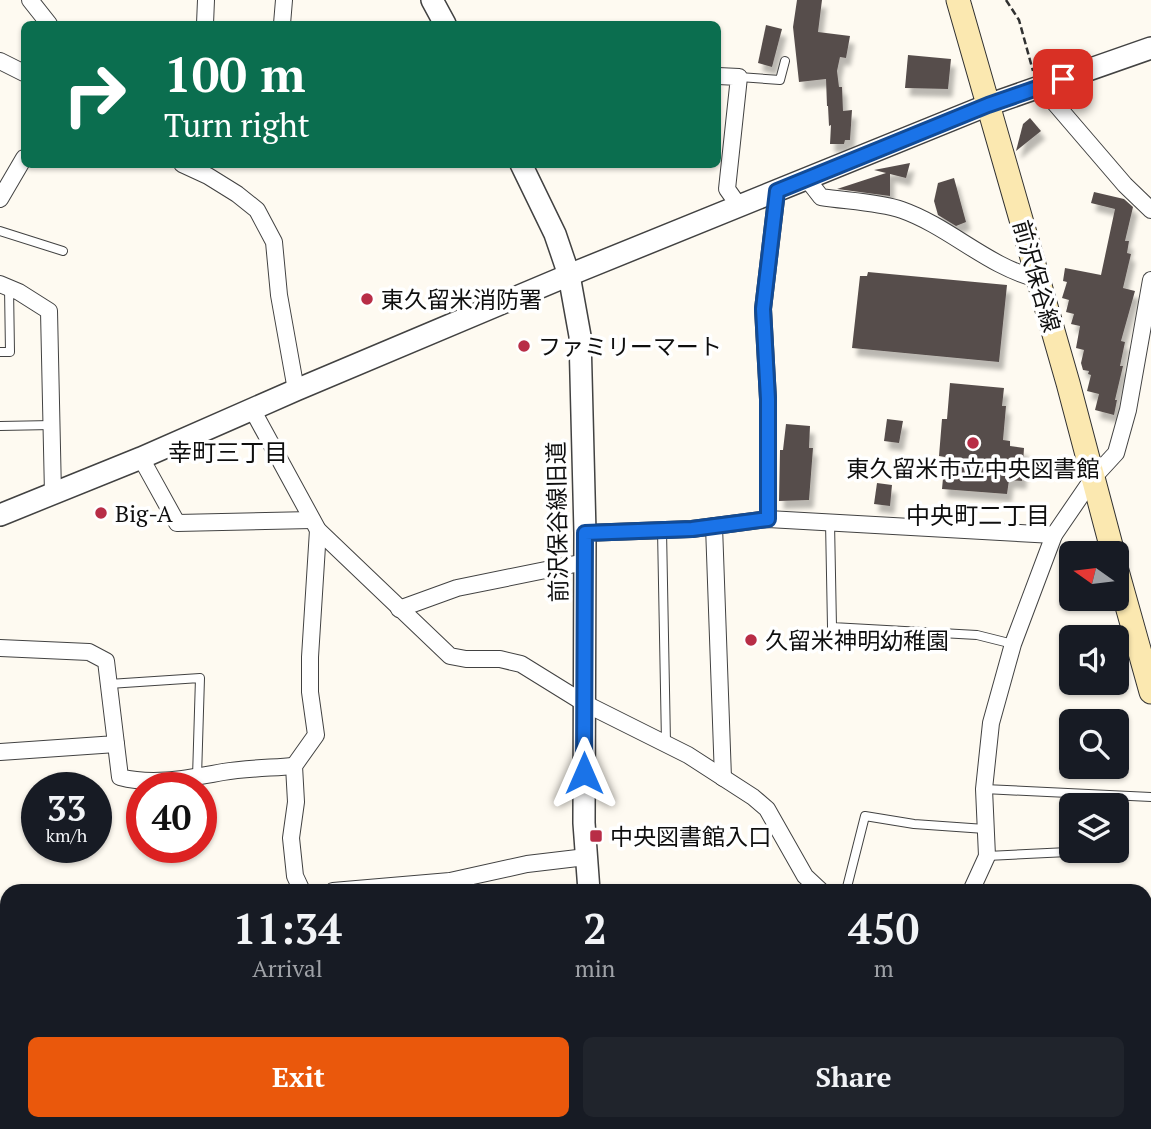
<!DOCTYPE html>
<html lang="en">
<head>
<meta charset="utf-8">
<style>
  :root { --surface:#171b24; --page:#20242c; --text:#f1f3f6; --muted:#9ea1a6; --accent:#ea580c }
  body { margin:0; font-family:"PT Serif","Noto Sans JP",serif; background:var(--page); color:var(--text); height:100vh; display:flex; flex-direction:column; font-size:26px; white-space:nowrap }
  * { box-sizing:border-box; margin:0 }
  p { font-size:23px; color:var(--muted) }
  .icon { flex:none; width:38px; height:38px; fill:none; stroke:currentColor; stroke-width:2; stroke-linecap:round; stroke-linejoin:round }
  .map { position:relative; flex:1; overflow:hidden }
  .details { position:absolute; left:0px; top:884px; width:1152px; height:247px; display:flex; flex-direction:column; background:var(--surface); border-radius:21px 21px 0 0; box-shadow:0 2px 5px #0004 }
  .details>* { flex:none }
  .top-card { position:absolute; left:21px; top:21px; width:700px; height:147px; border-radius:10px; box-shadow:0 2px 5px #0004; background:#0b6e4f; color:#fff; overflow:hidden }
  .needle { width:46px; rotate:284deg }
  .tools { position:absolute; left:1059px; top:541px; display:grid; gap:14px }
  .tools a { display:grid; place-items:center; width:70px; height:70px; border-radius:10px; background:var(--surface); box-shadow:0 2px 5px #0004; font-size:35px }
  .speed { position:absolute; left:21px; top:772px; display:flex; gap:14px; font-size:35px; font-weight:700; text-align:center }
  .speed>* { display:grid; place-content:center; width:91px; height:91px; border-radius:50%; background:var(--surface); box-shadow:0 2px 5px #0004; line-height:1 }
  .speed small { font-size:18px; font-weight:400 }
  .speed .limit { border:10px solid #d22; background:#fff; color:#111 }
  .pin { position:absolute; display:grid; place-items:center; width:60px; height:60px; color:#fff; margin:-30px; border-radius:14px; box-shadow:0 4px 10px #0006 }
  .me { position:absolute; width:77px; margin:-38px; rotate:0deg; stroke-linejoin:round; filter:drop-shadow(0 0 5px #0008) }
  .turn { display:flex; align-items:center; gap:24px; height:147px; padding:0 28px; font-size:32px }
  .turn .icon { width:91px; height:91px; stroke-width:2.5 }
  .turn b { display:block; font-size:49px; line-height:60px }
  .eta { display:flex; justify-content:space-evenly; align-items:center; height:119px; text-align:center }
  .eta b { font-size:42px; font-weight:700; line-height:49px }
  .button { display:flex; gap:14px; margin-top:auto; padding:14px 28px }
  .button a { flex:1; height:80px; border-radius:10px; background:var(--accent); color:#fff; font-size:28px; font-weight:700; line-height:80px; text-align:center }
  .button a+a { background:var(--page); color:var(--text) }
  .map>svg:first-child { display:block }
  .building { fill:#574e4c; filter:url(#shadow) }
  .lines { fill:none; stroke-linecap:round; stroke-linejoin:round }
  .service-casing { stroke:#424242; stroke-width:10 }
  .minor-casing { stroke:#424242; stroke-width:18 }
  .tertiary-casing { stroke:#424242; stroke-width:24 }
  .secondary-casing { stroke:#313131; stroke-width:25 }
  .path { stroke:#313131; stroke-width:2.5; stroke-dasharray:7 3.5; stroke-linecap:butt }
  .service { stroke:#fff; stroke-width:8 }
  .minor { stroke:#fff; stroke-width:16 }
  .tertiary { stroke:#fff; stroke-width:21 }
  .secondary { stroke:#fbe8b0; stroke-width:23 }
  .route-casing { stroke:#114b97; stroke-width:18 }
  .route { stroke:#1a73e8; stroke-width:12 }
  .poi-dot { fill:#b82d46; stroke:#fff; stroke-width:2.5 }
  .labels { text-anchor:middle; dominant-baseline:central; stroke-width:7; stroke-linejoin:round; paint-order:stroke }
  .street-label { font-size:23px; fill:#0f0f0f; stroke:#fff }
  .poi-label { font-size:23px; fill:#0f0f0f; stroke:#fff; text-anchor:start }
  .neighbourhood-label { font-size:24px; fill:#0f0f0f; stroke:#fff }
</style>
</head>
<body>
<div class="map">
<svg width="1151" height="1129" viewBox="0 0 1151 1129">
  <defs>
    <filter id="shadow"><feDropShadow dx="4.5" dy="8" stdDeviation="2" flood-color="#0004"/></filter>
  </defs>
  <rect width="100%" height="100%" fill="#fefaf1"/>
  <g class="building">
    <polygon points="797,0 822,0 818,32 850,36 846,58 840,57 837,71 839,87 842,87 843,111 852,110 850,140 845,140 844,144 830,144 831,125 829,126 828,106 827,106 826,79 799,82 793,27"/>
    <polygon points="766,25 782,29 772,67 758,63"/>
    <polygon points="908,55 951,59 948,89 905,88"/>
    <polygon points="1030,118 1041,131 1016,151 1023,124"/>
    <polygon points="910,163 906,178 890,174 890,196 837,189 886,173 874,170"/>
    <polygon points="954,178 966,222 956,226 938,215 934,201 938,183"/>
    <polygon points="1094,192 1124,199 1133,207 1125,241 1129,241 1127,253 1131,254 1123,288 1135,291 1121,341 1125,342 1120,366 1123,366 1115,400 1117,400 1114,415 1095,410 1099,394 1087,391 1091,375 1088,374 1089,371 1083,370 1081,363 1084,350 1076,348 1080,326 1071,324 1074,314 1066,312 1069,300 1062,298 1067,282 1063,281 1065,268 1101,275 1115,209 1091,203"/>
    <polygon points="868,272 1007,285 999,362 852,348 860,276 867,276"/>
    <polygon points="950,383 1004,388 1002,406 1006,406 1003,440 1010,441 1010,446 1024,448 1022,481 1009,480 1007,494 942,489 945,457 939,456 942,419 947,419"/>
    <polygon points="887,419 903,421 899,443 884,441"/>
    <polygon points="786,424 810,426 809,448 813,448 809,500 779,501 780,450 783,450"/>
    <polygon points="877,483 892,485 890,506 874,504"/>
  </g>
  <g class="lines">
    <defs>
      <g id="service">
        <polyline points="739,77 780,80 785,61"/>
        <polyline points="0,231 63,251"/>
        <polyline points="0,352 10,352 9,288"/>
        <polyline points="0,426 52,425"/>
        <polyline points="830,522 832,627 977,635 1013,644"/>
        <polyline points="662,530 666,743"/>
        <polyline points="109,684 200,678 197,777"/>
        <polyline points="984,789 1151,797"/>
        <polyline points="987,856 1068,852"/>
        <polyline points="846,891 865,816 914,824 985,829"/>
      </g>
      <g id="minor">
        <polyline points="30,0 49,24"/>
        <polyline points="205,24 206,0"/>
        <polyline points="282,24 284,0"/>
        <polyline points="0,61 24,73"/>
        <polyline points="718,76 739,77 727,189 739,206"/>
        <polyline points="1040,86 1125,185 1151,210"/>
        <polyline points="182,164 208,176 237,194 257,210 274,242 279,295 296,390"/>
        <path d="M807 179 821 197C846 201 879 202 902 210 950 227 988 267 1038 279"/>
        <polyline points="0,199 24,158"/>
        <polyline points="0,284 19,292 49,311 53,494"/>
        <polyline points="252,409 318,530 450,656 466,659 500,659 521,664 584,703 688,755 753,797 767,809 805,876 821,891"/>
        <polyline points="141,458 177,523 312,520"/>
        <polyline points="768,519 768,399 763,309 777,191"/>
        <polyline points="714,526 723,778"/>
        <polyline points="585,533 692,529 768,519 1054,535"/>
        <polyline points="399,609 457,588 585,562"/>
        <polyline points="0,648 89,652 106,661 116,744 0,752"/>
        <path d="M116 744 120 777C154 786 189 778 223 772 246 768 271 768 294 766"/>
        <polyline points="302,891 295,876 291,838 296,802 294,766 316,735 310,692 310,657 318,530"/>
        <polyline points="333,891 450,881 527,864 586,857"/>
        <polyline points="971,891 987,856 984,789 991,723 1013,644 1054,535 1093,478 1116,453 1128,410 1151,280"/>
        <polyline points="0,949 7,952"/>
        <polyline points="1144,953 1151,955"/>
        <polyline points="102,1124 110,1129"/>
        <polyline points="298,1124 310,1129"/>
        <polyline points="369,1129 372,1124"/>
        <polyline points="913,1129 917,1124"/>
      </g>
      <g id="tertiary">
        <polyline points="432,0 445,24"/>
        <polyline points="521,164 555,234 569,275 580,336 585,533 584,823 589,891"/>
        <polyline points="0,515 141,458 296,390 569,275 988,105 1151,48"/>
        <polyline points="637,1124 638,1129"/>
      </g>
      <g id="secondary">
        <polyline points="958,0 1068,383 1113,553"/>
        <polyline points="1116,567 1151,692"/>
      </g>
    </defs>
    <use href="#service" class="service-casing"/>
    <use href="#minor" class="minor-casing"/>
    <use href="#tertiary" class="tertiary-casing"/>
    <use href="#secondary" class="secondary-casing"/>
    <g class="path">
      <polyline points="1006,0 1019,20 1033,71"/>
      <polyline points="222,1129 226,1124"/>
    </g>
    <use href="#service" class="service"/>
    <use href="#minor" class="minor"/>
    <use href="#tertiary" class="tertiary"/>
    <use href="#secondary" class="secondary"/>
  </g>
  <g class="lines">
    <defs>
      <polyline id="route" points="584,773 585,533 692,529 768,519 768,399 763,309 777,191 988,105 1063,79"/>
    </defs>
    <use href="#route" class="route-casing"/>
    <use href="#route" class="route"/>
  </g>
  <g class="poi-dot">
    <circle cx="367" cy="299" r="7"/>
    <circle cx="524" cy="346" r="7"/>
    <circle cx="973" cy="443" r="7"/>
    <circle cx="101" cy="513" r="7"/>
    <circle cx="751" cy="640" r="7"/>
    <rect x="589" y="829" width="14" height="14" rx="3.5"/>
  </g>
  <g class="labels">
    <g class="street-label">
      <text transform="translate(1037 276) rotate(74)">前沢保谷線</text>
      <text transform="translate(557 522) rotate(-91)">前沢保谷線旧道</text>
    </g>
    <g class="poi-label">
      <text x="381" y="299">東久留米消防署</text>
      <text x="538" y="346">ファミリーマート</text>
      <text x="973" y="468" text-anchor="middle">東久留米市立中央図書館</text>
      <text x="115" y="513">Big-A</text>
      <text x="765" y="640">久留米神明幼稚園</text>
      <text x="610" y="836">中央図書館入口</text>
    </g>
    <g class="neighbourhood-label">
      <text x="228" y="452">幸町三丁目</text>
      <text x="978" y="515">中央町二丁目</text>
    </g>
  </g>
</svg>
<div class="tools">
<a><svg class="needle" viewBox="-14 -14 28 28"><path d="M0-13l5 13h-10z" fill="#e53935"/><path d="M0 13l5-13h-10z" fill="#9ea1a6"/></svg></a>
<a><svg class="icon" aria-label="sound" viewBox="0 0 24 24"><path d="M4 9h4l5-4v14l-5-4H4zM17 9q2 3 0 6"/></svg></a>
<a><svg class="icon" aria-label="search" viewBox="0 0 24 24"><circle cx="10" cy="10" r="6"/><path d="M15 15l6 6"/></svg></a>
<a><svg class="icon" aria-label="layers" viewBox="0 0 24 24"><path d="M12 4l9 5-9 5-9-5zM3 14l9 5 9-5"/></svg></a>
</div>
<div class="speed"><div>33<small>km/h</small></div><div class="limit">40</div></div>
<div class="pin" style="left:1063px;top:79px;background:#d93025"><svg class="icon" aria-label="arrive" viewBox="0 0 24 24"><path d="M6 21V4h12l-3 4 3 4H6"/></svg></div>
<svg class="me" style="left:584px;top:773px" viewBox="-20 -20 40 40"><path d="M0-17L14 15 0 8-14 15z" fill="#1a73e8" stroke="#fff" stroke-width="4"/></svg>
<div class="top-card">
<div class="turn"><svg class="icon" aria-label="right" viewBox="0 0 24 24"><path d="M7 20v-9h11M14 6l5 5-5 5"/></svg><div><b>100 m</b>Turn right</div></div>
</div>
<section class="details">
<div class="eta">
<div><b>11:34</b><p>Arrival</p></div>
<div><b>2</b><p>min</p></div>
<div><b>450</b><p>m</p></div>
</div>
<div class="button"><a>Exit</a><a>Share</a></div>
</section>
</div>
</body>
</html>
